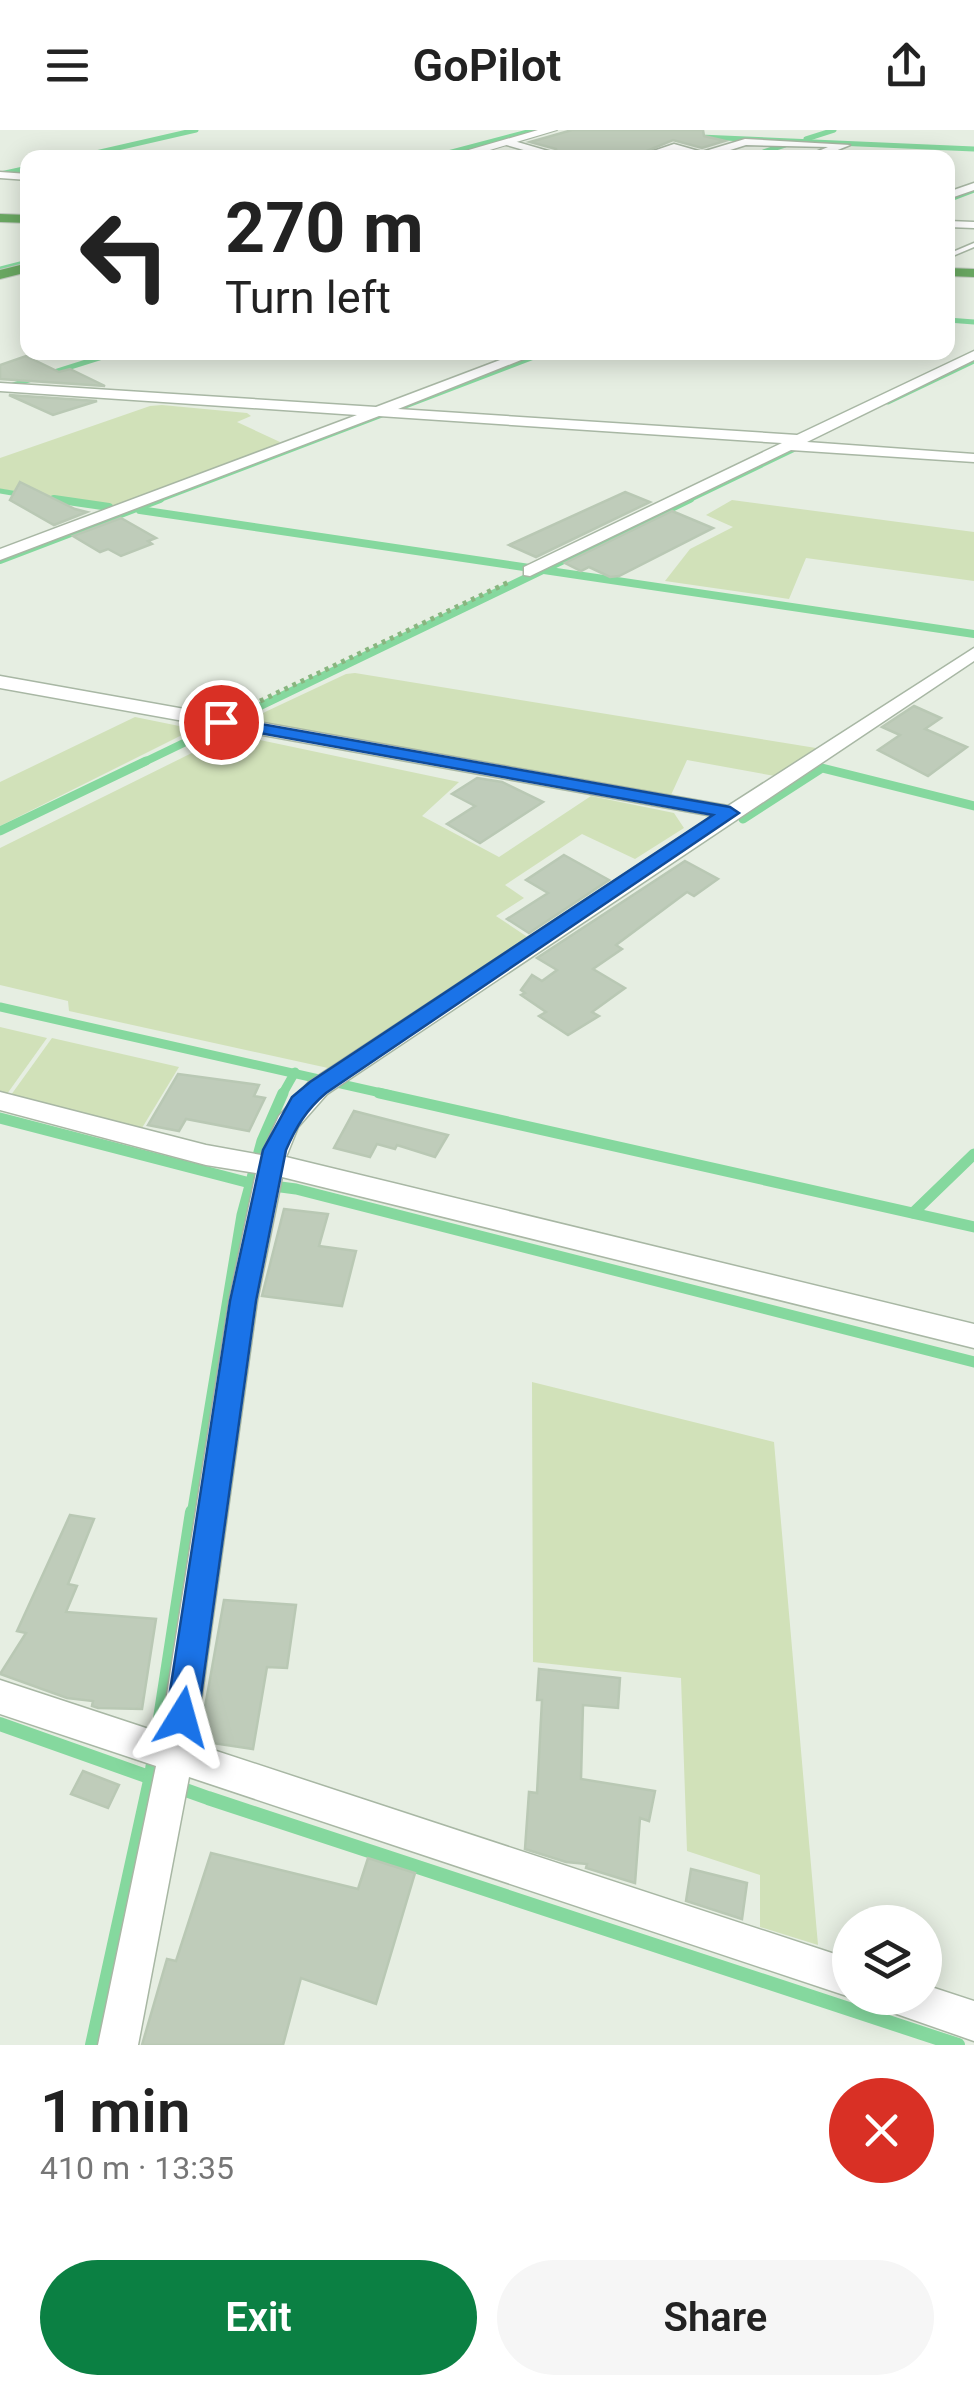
<!DOCTYPE html>
<html lang="en">
<head>
<meta charset="utf-8">
<style>
  :root { --surface:#fff; --page:#f6f6f6; --text:#222; --muted:#767676; --accent:#0b8043 }
  body { margin:0; font-family:Roboto,sans-serif; background:var(--page); color:var(--text); height:100vh; display:flex; flex-direction:column; font-size:38px; white-space:nowrap }
  * { box-sizing:border-box; margin:0 }
  p { font-size:32px; color:var(--muted) }
  .icon { flex:none; width:55px; height:55px; fill:none; stroke:currentColor; stroke-width:2; stroke-linecap:round; stroke-linejoin:round }
  .map { position:relative; height:1915px; overflow:hidden }
  .details { display:flex; flex-direction:column; background:var(--surface); flex:1 }
  .details>* { flex:none }
  .banner { position:absolute; left:20px; top:20px; width:935px; height:210px; border-radius:20px; box-shadow:0 5px 25px #0003; background:#fff; color:var(--text); overflow:hidden }
  .controls { position:absolute; left:832px; top:1775px; display:grid; gap:20px }
  .controls a { display:grid; place-items:center; width:110px; height:110px; border-radius:50%; background:var(--surface); box-shadow:0 5px 25px #0003; font-size:50px }
  .pin { position:absolute; display:grid; place-items:center; width:85px; height:85px; color:#fff; margin:-42px; border:5px solid #fff; border-radius:50%; box-shadow:0 2px 10px #0007 }
  .me { position:absolute; width:110px; margin:-55px; rotate:8deg; stroke-linejoin:round; filter:drop-shadow(0 0 8px #0008) }
  .turn { display:flex; align-items:center; gap:35px; height:210px; padding:0 40px; font-size:45px }
  .turn .icon { width:130px; height:130px; stroke-width:2.5 }
  .turn b { display:block; font-size:70px; line-height:85px }
  .round { display:grid; place-items:center; flex:none; width:105px; height:105px; border-radius:52px; background:var(--page) }
  .summary { display:flex; align-items:center; justify-content:space-between; height:170px; padding:0 40px }
  h1 { font-size:60px; font-weight:600; line-height:75px }
  .primary-button { display:flex; gap:20px; margin-top:auto; padding:20px 40px }
  .primary-button a { flex:1; height:115px; border-radius:60px; background:var(--accent); color:#fff; font-size:40px; font-weight:600; line-height:115px; text-align:center }
  .primary-button a+a { background:var(--page); color:var(--text) }
  header { display:flex; justify-content:space-between; align-items:center; height:130px; padding:0 40px; background:var(--surface); font-size:45px; font-weight:600 }
  .map>svg:first-child { display:block }
  .green { fill:#d1e1b9 }
  .lines { fill:none; stroke-linecap:round; stroke-linejoin:round }
  .stream-far4 { stroke:#85d89e; stroke-width:5 }
  .stream-far3 { stroke:#85d89e; stroke-width:8 }
  .stream-far2 { stroke:#85d89e; stroke-width:9 }
  .stream-far1 { stroke:#85d89e; stroke-width:11 }
  .stream { stroke:#85d89e; stroke-width:14 }
  .building { fill:#bfccba; stroke:#b9c8b4; stroke-width:2.5 }
  .service-casing { stroke:#a8b7a4; stroke-width:3 }
  .minor-casing { stroke:#a8b7a4; stroke-width:3 }
  .tertiary-casing { stroke:#a8b7a4; stroke-width:2 }
  .primary-casing { stroke:#c2cac1; stroke-width:2 }
  .path { stroke:#89b57f; stroke-width:5; stroke-dasharray:4 5; stroke-linecap:butt }
  .service { fill:#fff; fill-rule:evenodd }
  .minor { fill:#fff; fill-rule:evenodd }
  .tertiary { fill:#fff; fill-rule:evenodd }
  .primary { fill:#6aa862; fill-rule:evenodd }
  .route { fill:#1a73e8; stroke:#114b97; stroke-width:2.5 }
</style>
</head>
<body>
<header><svg class="icon" aria-label="menu" viewBox="0 0 24 24"><path d="M4 6h16M4 12h16M4 18h16"/></svg>GoPilot<svg class="icon" aria-label="share" viewBox="0 0 24 24"><path d="M12 15V3M7 8l5-5 5 5M5 13v7h14v-7"/></svg></header>
<div class="map">
<svg width="974" height="1915" viewBox="0 0 974 1915">
  <rect width="100%" height="100%" fill="#e6eee2"/>
  <g class="green">
    <polygon points="162,275 247,283 251,286 237,292 280,312 264,322 114,376 0,359 0,328 150,276"/>
    <polygon points="732,370 974,402 974,451 806,428 789,469 665,451 690,419 733,397 706,385"/>
    <polygon points="355,543 816,618 775,646 687,630 671,665 252,593 265,582 346,544"/>
    <polygon points="135,587 194,599 0,696 0,652"/>
    <polygon points="250,608 459,652 422,686 499,727 591,666 674,683 684,698 635,729 582,704 505,755 524,768 496,786 529,808 328,938 69,881 68,871 0,855 0,718 208,615"/>
    <polygon points="0,897 47,908 7,964 0,962"/>
    <polygon points="52,908 179,937 142,998 11,965"/>
    <polygon points="532,1252 774,1312 818,1815 760,1797 760,1745 687,1721 681,1548 533,1532"/>
  </g>
  <g class="lines">
    <g class="stream-far4">
      <polyline points="700,7 974,19"/>
      <polyline points="806,9 834,0"/>
      <polyline points="74,28 196,0"/>
      <polyline points="429,28 535,0"/>
      <polyline points="745,28 785,15"/>
      <polyline points="0,44 28,38"/>
      <polyline points="948,70 974,60"/>
      <polyline points="0,139 28,132"/>
      <polyline points="948,190 974,192"/>
      <polyline points="0,259 118,222"/>
      <polyline points="888,272 974,231"/>
      <polyline points="0,361 24,365"/>
      <polyline points="46,368 71,372"/>
      <polyline points="154,372 547,222"/>
      <polyline points="685,372 801,316"/>
    </g>
    <g class="stream-far3">
      <polyline points="54,369 109,377"/>
      <polyline points="140,380 974,504"/>
      <polyline points="0,430 160,369"/>
      <polyline points="140,634 690,369"/>
    </g>
    <g class="stream-far2">
      <polyline points="743,689 822,638 974,676"/>
      <polyline points="0,701 146,631"/>
      <polyline points="0,877 390,965"/>
      <polyline points="282,965 295,942"/>
    </g>
    <g class="stream-far1">
      <polyline points="379,963 974,1097"/>
      <polyline points="0,988 250,1053 296,1059 974,1232"/>
      <polyline points="913,1083 974,1024"/>
      <polyline points="192,1385 242,1085 262,1011 283,963"/>
    </g>
    <g class="stream">
      <polyline points="0,1594 208,1668 958,1915"/>
      <polyline points="92,1915 151,1646 192,1382"/>
    </g>
  </g>
  <g class="building">
    <polygon points="572,0 703,0 704,6 725,11 702,18 673,10 630,28 558,28 556,19 530,12"/>
    <polygon points="26,226 59,242 70,239 105,256 0,249 0,235"/>
    <polygon points="9,265 97,271 53,285"/>
    <polygon points="20,352 75,379 87,382 54,395 10,370"/>
    <polygon points="625,362 650,372 536,427 509,415"/>
    <polygon points="672,381 713,398 619,446 610,447 589,437 581,441 565,433"/>
    <polygon points="121,388 156,408 148,411 152,414 121,426 108,419 100,422 73,406"/>
    <polygon points="914,576 941,588 925,599 967,617 928,646 878,620 900,605 882,597"/>
    <polygon points="477,648 502,652 543,672 480,713 447,694 475,676 452,664"/>
    <polygon points="564,725 609,750 529,803 507,789 548,763 526,750"/>
    <polygon points="685,731 718,749 694,766 687,762 616,815 622,819 593,839 625,858 592,882 599,886 568,905 539,886 546,882 521,865 525,863 521,860 532,845 542,851 557,840 537,828"/>
    <polygon points="178,944 259,955 254,966 265,968 249,1001 186,989 179,1001 148,995"/>
    <polygon points="354,981 408,995 448,1005 435,1027 397,1015 395,1019 377,1014 370,1027 334,1018"/>
    <polygon points="284,1079 328,1084 319,1116 356,1121 342,1176 262,1166"/>
    <polygon points="70,1385 94,1389 68,1454 77,1456 66,1482 156,1489 142,1579 98,1578 92,1576 93,1571 67,1568 0,1544 26,1503 17,1501"/>
    <polygon points="224,1470 296,1475 287,1538 267,1537 253,1619 199,1611"/>
    <polygon points="539,1539 620,1548 618,1578 583,1575 581,1649 655,1661 649,1691 640,1688 635,1753 586,1738 587,1734 566,1732 525,1719 529,1662 537,1663 542,1570 537,1570"/>
    <polygon points="83,1641 119,1655 108,1678 71,1664"/>
    <polygon points="211,1723 358,1759 368,1728 415,1743 376,1874 301,1848 283,1915 142,1915 167,1829 176,1831"/>
    <polygon points="691,1739 747,1753 742,1789 686,1771"/>
  </g>
  <g class="lines">
    <defs>
      <polygon id="service" points="974,113 974,117 948,128 948,124"/>
      <g id="minor">
        <polygon points="507,9 555,23 556,25 538,28 541,25 503,14"/>
        <path d="M745 9 850 15 818 28H802L828 17 746 15 705 28H688L692 25C670 19 655 28 633 28L674 14 702 22Z"/>
        <polygon points="0,42 28,44 28,50 0,48"/>
        <polygon points="974,53 974,60 948,69 948,62"/>
        <polygon points="948,91 974,92 974,98 948,97"/>
        <polygon points="974,221 974,230 807,312 974,324 974,332 791,320 530,446 524,445 524,437 782,313 379,286 0,430 0,419 357,285 0,261 0,253 376,277 521,222 541,222 398,279 797,305"/>
        <polygon points="974,518 974,531 327,964 298,997 286,1027 974,1194 974,1218 282,1047 257,1171 195,1614 850,1829 853,1868 189,1647 138,1915 98,1915 156,1636 0,1584 0,1550 161,1603 229,1171 256,1043 206,1035 0,980 0,962 206,1015 261,1025 279,986 309,952 713,686 0,558 0,546 728,676"/>
        <polygon points="925,1855 974,1871 974,1911 891,1882 885,1868 925,1868"/>
      </g>
      <polygon id="tertiary" points="538,0 557,0 463,28 441,28"/>
      <g id="primary">
        <polygon points="0,84 28,85 28,93 0,92"/>
        <polygon points="28,133 28,142 0,149 0,140"/>
        <polygon points="948,138 974,139 974,147 948,146"/>
      </g>
    </defs>
    <use href="#service" class="service-casing"/>
    <use href="#minor" class="minor-casing"/>
    <use href="#tertiary" class="tertiary-casing"/>
    <use href="#primary" class="primary-casing"/>
    <polyline class="path" points="252,575 511,451"/>
    <use href="#service" class="service"/>
    <use href="#minor" class="minor"/>
    <use href="#tertiary" class="tertiary"/>
    <use href="#primary" class="primary"/>
  </g>
  <path class="route" d="M221 587 730 677 739 683 326 963C306 980 296 997 286 1020L256 1171 198 1587 193 1598 182 1603 171 1598 166 1587 230 1171 263 1020 292 967 310 952 713 685 215 595V588Z"/>
</svg>
<div class="controls">
<a><svg class="icon" aria-label="layers" viewBox="0 0 24 24"><path d="M12 4l9 5-9 5-9-5zM3 14l9 5 9-5"/></svg></a>
</div>
<div class="pin" style="left:221px;top:592px;background:#d93025"><svg class="icon" aria-label="arrive" viewBox="0 0 24 24"><path d="M6 21V4h12l-3 4 3 4H6"/></svg></div>
<svg class="me" style="left:182px;top:1587px" viewBox="-20 -20 40 40"><path d="M0-17L14 15 0 8-14 15z" fill="#1a73e8" stroke="#fff" stroke-width="4"/></svg>
<div class="banner">
<div class="turn"><svg class="icon" aria-label="left" viewBox="0 0 24 24"><path d="M17 20v-9H6M10 6l-5 5 5 5"/></svg><div><b>270 m</b>Turn left</div></div>
</div>
</div>
<section class="details">
<div class="summary"><div><h1>1 min</h1><p>410 m · 13:35</p></div><a class="round" style="background:#d93025;color:#fff"><svg class="icon" aria-label="close" viewBox="0 0 24 24"><path d="M6 6l12 12M18 6L6 18"/></svg></a></div>
<div class="primary-button"><a>Exit</a><a>Share</a></div>
</section>
</body>
</html>
